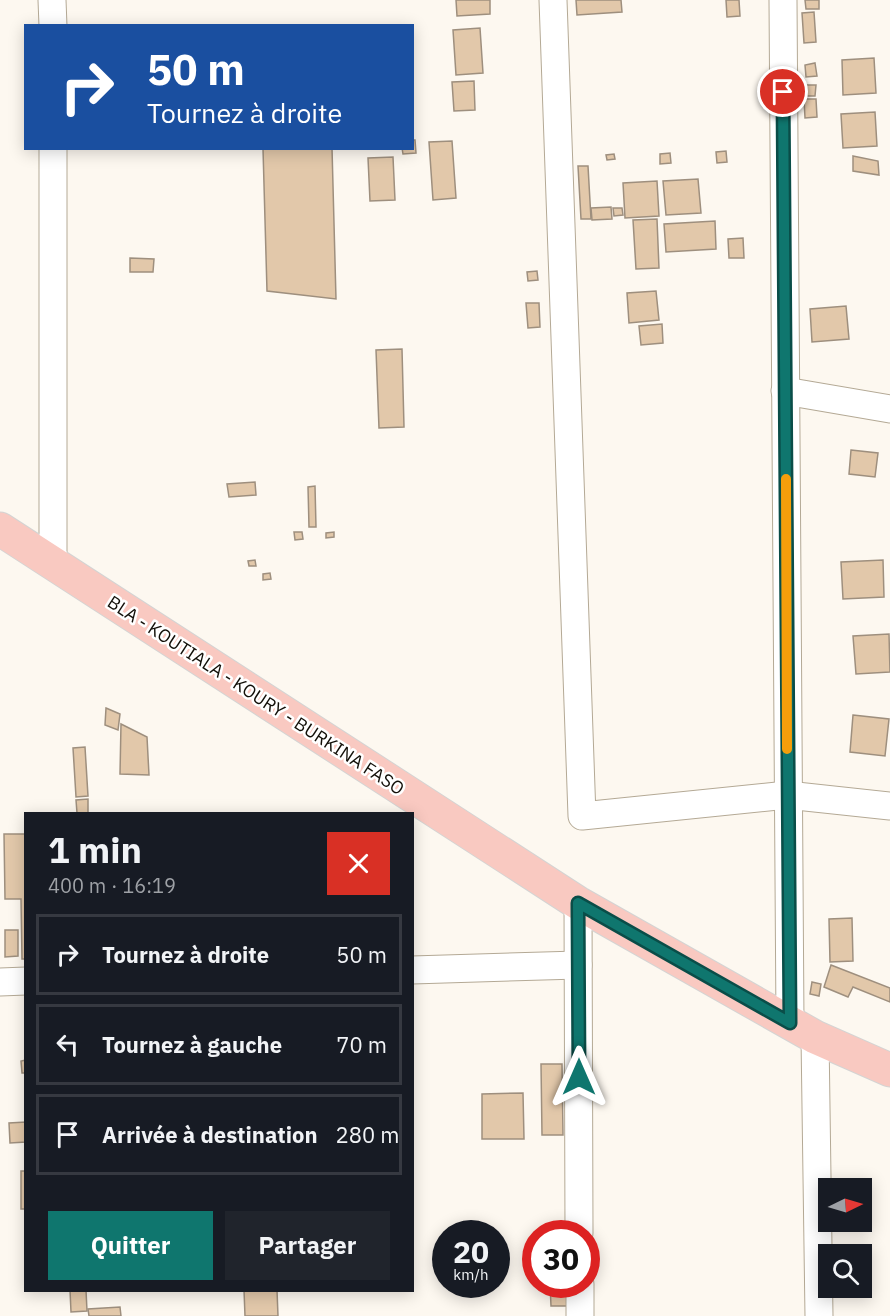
<!DOCTYPE html>
<html lang="fr">
<head>
<meta charset="utf-8">
<style>
  :root { --surface:#171b24; --page:#20242c; --text:#f1f3f6; --muted:#9ea1a6; --line:#363941; --accent:#0f766e }
  body { margin:0; font-family:"IBM Plex Sans",sans-serif; background:var(--page); color:var(--text); height:100vh; display:flex; flex-direction:column; font-size:22px; white-space:nowrap }
  * { box-sizing:border-box; margin:0 }
  p { font-size:20px; color:var(--muted) }
  .icon { flex:none; width:33px; height:33px; fill:none; stroke:currentColor; stroke-width:2; stroke-linecap:round; stroke-linejoin:round }
  .map { position:relative; flex:1; overflow:hidden }
  .sheet { position:absolute; left:24px; top:812px; width:390px; height:480px; display:flex; flex-direction:column; background:var(--surface); border-radius:0px; box-shadow:0 3px 15px #0003 }
  .sheet>* { flex:none }
  .banner { position:absolute; left:24px; top:24px; width:390px; height:126px; border-radius:0px; box-shadow:0 3px 15px #0003; background:#1a4fa0; color:#fff; overflow:hidden }
  .needle { width:39px; rotate:85deg }
  .controls { position:absolute; left:818px; top:1178px; display:grid; gap:12px }
  .controls a { display:grid; place-items:center; width:54px; height:54px; border-radius:0px; background:var(--surface); box-shadow:0 3px 15px #0003; font-size:30px }
  .speed { position:absolute; left:432px; top:1220px; display:flex; gap:12px; font-size:30px; font-weight:700; text-align:center }
  .speed>* { display:grid; place-content:center; width:78px; height:78px; border-radius:50%; background:var(--surface); box-shadow:0 3px 15px #0003; line-height:1 }
  .speed small { font-size:15px; font-weight:400 }
  .speed .limit { border:9px solid #d22; background:#fff; color:#111 }
  .pin { position:absolute; display:grid; place-items:center; width:51px; height:51px; color:#fff; margin:-26px; border:3px solid #fff; border-radius:50%; box-shadow:0 2px 6px #0007 }
  .me { position:absolute; width:66px; margin:-33px; rotate:0deg; stroke-linejoin:round; filter:drop-shadow(0 0 4px #0008) }
  .turn { display:flex; align-items:center; gap:21px; height:126px; padding:0 24px; font-size:27px }
  .turn .icon { width:78px; height:78px; stroke-width:2.5 }
  .turn b { display:block; font-size:42px; line-height:51px }
  .round { display:grid; place-items:center; flex:none; width:63px; height:63px; border-radius:0px; background:var(--page) }
  .overview { display:flex; align-items:center; justify-content:space-between; height:102px; padding:0 24px }
  h1 { font-size:36px; font-weight:700; line-height:45px }
  .cta { display:flex; gap:12px; margin-top:auto; padding:12px 24px }
  .cta a { flex:1; height:69px; border-radius:0px; background:var(--accent); color:#fff; font-size:24px; font-weight:700; line-height:69px; text-align:center }
  .cta a+a { background:var(--page); color:var(--text) }
  ul { padding:0; list-style:none }
  li { display:flex; align-items:center; gap:18px; height:81px; margin:0 12px 9px; padding:0 12px; border:3px solid var(--line); border-radius:0px }
  li div { flex:1 }
  li b { display:block; font-size:22px }
  li em { font-style:normal }
  .map>svg:first-child { display:block }
  .building { fill:#e2c8aa; stroke:#9e8f7e; stroke-width:1.5 }
  .lines { fill:none; stroke-linecap:round; stroke-linejoin:round }
  .street-casing { stroke:#b4a995; stroke-width:29 }
  .primary-casing { stroke:#d4d4d3; stroke-width:35 }
  .street { stroke:#fff; stroke-width:27 }
  .primary { stroke:#f9c9c1; stroke-width:33 }
  .route-casing { stroke:#0a4d48; stroke-width:15 }
  .route { stroke:#0f766e; stroke-width:10 }
  .slow { stroke:#f59e0b; stroke-width:10 }
  .labels { text-anchor:middle; dominant-baseline:central; stroke-width:5; stroke-linejoin:round; paint-order:stroke }
  .street-label { font-size:18px; fill:#120f08; stroke:#fff }
</style>
</head>
<body>
<div class="map">
<svg width="890" height="1316" viewBox="0 0 890 1316">
  <rect width="100%" height="100%" fill="#fdf8f0"/>
  <g class="building">
    <polygon points="456,0 490,0 490,14 457,16"/>
    <polygon points="576,0 621,0 622,12 577,15"/>
    <polygon points="726,0 739,0 740,16 727,17"/>
    <polygon points="805,0 819,0 819,9 806,9"/>
    <polygon points="814,12 816,42 804,43 802,13"/>
    <polygon points="480,28 483,73 456,75 453,30"/>
    <polygon points="874,58 876,93 843,95 842,60"/>
    <polygon points="815,63 817,76 806,77 805,65"/>
    <polygon points="474,81 475,110 454,111 452,82"/>
    <polygon points="804,85 816,85 815,96 804,96"/>
    <polygon points="804,99 816,99 817,117 805,118"/>
    <polygon points="875,112 877,146 843,148 841,114"/>
    <polygon points="412,140 415,140 416,153 403,154 402,148 412,148"/>
    <polygon points="452,141 456,198 433,200 429,142"/>
    <polygon points="332,148 336,299 267,291 263,149"/>
    <polygon points="726,151 727,162 717,163 716,152"/>
    <polygon points="670,153 671,163 660,164 660,154"/>
    <polygon points="614,154 615,159 607,160 606,155"/>
    <polygon points="853,156 878,161 879,175 853,171"/>
    <polygon points="393,157 395,200 370,201 368,158"/>
    <polygon points="578,166 588,166 591,219 581,219"/>
    <polygon points="698,179 701,213 666,215 663,181"/>
    <polygon points="657,181 659,216 625,218 623,183"/>
    <polygon points="611,207 612,219 592,220 591,208"/>
    <polygon points="613,208 622,208 623,215 614,216"/>
    <polygon points="657,219 659,268 636,269 633,220"/>
    <polygon points="715,221 716,249 666,252 664,224"/>
    <polygon points="743,238 744,258 729,258 728,239"/>
    <polygon points="130,258 154,259 153,272 130,272"/>
    <polygon points="537,271 538,280 528,281 527,272"/>
    <polygon points="656,291 659,320 629,323 627,293"/>
    <polygon points="526,303 539,303 540,327 528,328"/>
    <polygon points="846,306 849,339 812,342 810,309"/>
    <polygon points="662,324 663,343 641,345 639,326"/>
    <polygon points="402,349 404,427 379,428 376,350"/>
    <polygon points="851,450 878,453 875,477 849,474"/>
    <polygon points="255,482 256,495 229,497 227,484"/>
    <polygon points="315,486 316,527 309,527 308,487"/>
    <polygon points="294,532 302,532 303,539 295,540"/>
    <polygon points="334,532 334,537 326,538 326,533"/>
    <polygon points="255,560 256,566 249,566 248,561"/>
    <polygon points="883,560 884,597 843,599 841,562"/>
    <polygon points="270,573 271,579 263,580 263,574"/>
    <polygon points="889,634 890,672 856,674 853,636"/>
    <polygon points="106,708 120,714 118,730 105,725"/>
    <polygon points="853,715 889,719 885,756 850,752"/>
    <polygon points="121,724 147,737 149,775 120,774"/>
    <polygon points="85,747 88,796 76,797 73,748"/>
    <polygon points="88,799 88,813 77,813 76,800"/>
    <polygon points="4,834 26,834 26,959 22,959 21,899 5,899"/>
    <polygon points="852,918 853,961 830,962 829,919"/>
    <polygon points="5,930 18,930 18,956 5,957"/>
    <polygon points="831,965 890,988 890,1002 853,987 848,997 824,987"/>
    <polygon points="812,982 821,984 819,996 810,994"/>
    <polygon points="26,1060 26,1073 22,1073 21,1061"/>
    <polygon points="541,1064 562,1064 563,1135 542,1135"/>
    <polygon points="523,1093 524,1139 482,1139 482,1094"/>
    <polygon points="26,1122 26,1142 10,1143 9,1123"/>
    <rect x="21" y="1171" width="5" height="38"/>
    <polygon points="550,1284 567,1284 568,1306 551,1306"/>
    <polygon points="70,1290 86,1290 87,1311 71,1312"/>
    <polygon points="244,1290 277,1290 278,1316 245,1316"/>
    <polygon points="120,1307 121,1316 89,1316 88,1309"/>
  </g>
  <g class="lines">
    <defs>
      <g id="street">
        <polyline points="52,0 53,26"/>
        <polyline points="553,0 582,816 787,795 890,806"/>
        <polyline points="783,0 790,1023"/>
        <polyline points="53,148 53,565"/>
        <polyline points="785,391 890,409"/>
        <polyline points="578,903 579,1233"/>
        <polyline points="412,970 578,965"/>
        <polyline points="0,982 26,981"/>
        <polyline points="815,1037 819,1316"/>
        <polyline points="580,1284 580,1316"/>
      </g>
      <polyline id="primary" points="0,529 578,903 815,1037 890,1070"/>
    </defs>
    <use href="#street" class="street-casing"/>
    <use href="#primary" class="primary-casing"/>
    <use href="#street" class="street"/>
    <use href="#primary" class="primary"/>
  </g>
  <g class="lines">
    <defs>
      <polyline id="route" points="579,1077 578,903 790,1023 783,92"/>
    </defs>
    <use href="#route" class="route-casing"/>
    <use href="#route" class="route"/>
    <polyline class="slow" points="786,479 787,749"/>
  </g>
  <g class="labels">
    <g class="street-label">
      <text transform="translate(256 695) rotate(33)">BLA - KOUTIALA - KOURY - BURKINA FASO</text>
    </g>
  </g>
</svg>
<div class="controls">
<a><svg class="needle" viewBox="-14 -14 28 28"><path d="M0-13l5 13h-10z" fill="#e53935"/><path d="M0 13l5-13h-10z" fill="#9ea1a6"/></svg></a>
<a><svg class="icon" aria-label="search" viewBox="0 0 24 24"><circle cx="10" cy="10" r="6"/><path d="M15 15l6 6"/></svg></a>
</div>
<div class="speed"><div>20<small>km/h</small></div><div class="limit">30</div></div>
<div class="pin" style="left:783px;top:92px;background:#d93025"><svg class="icon" aria-label="arrive" viewBox="0 0 24 24"><path d="M6 21V4h12l-3 4 3 4H6"/></svg></div>
<svg class="me" style="left:579px;top:1077px" viewBox="-20 -20 40 40"><path d="M0-17L14 15 0 8-14 15z" fill="#0f766e" stroke="#fff" stroke-width="4"/></svg>
<div class="banner">
<div class="turn"><svg class="icon" aria-label="right" viewBox="0 0 24 24"><path d="M7 20v-9h11M14 6l5 5-5 5"/></svg><div><b>50 m</b>Tournez à droite</div></div>
</div>
<section class="sheet">
<div class="overview"><div><h1>1 min</h1><p>400 m · 16:19</p></div><a class="round" style="background:#d93025;color:#fff"><svg class="icon" aria-label="close" viewBox="0 0 24 24"><path d="M6 6l12 12M18 6L6 18"/></svg></a></div>
<ul>
<li><svg class="icon" aria-label="right" viewBox="0 0 24 24"><path d="M7 20v-9h11M14 6l5 5-5 5"/></svg><div><b>Tournez à droite</b></div><em>50 m</em></li>
<li><svg class="icon" aria-label="left" viewBox="0 0 24 24"><path d="M17 20v-9H6M10 6l-5 5 5 5"/></svg><div><b>Tournez à gauche</b></div><em>70 m</em></li>
<li><svg class="icon" aria-label="arrive" viewBox="0 0 24 24"><path d="M6 21V4h12l-3 4 3 4H6"/></svg><div><b>Arrivée à destination</b></div><em>280 m</em></li>
</ul>
<div class="cta"><a>Quitter</a><a>Partager</a></div>
</section>
</div>
</body>
</html>
